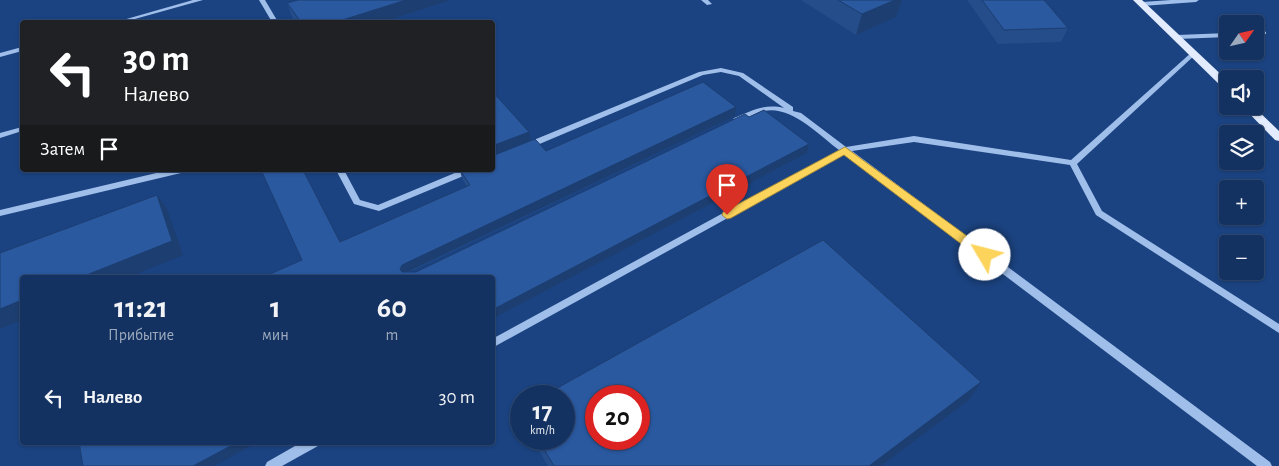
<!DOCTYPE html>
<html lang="ru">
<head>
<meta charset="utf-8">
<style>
  :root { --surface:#143261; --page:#1d3a67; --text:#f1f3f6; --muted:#9daabd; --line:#334d76 }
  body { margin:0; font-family:"Alegreya Sans",sans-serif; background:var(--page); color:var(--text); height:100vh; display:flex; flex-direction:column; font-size:19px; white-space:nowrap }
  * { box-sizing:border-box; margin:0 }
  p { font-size:16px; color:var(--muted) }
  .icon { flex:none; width:28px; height:28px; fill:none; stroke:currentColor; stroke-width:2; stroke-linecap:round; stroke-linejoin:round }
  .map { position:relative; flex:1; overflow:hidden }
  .details { position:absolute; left:20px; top:275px; width:475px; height:170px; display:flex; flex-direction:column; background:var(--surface); border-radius:5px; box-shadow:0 1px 4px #0004,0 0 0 1px var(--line) }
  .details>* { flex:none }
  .hud { position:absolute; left:20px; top:20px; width:475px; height:152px; border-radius:5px; box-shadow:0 1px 4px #0004,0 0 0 1px var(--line); background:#202124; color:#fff; overflow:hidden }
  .needle { width:32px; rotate:56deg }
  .controls { position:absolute; left:1219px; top:15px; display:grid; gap:10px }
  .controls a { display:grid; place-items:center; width:45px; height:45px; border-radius:5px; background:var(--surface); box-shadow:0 1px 4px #0004,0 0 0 1px var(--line); font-size:25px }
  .speed { position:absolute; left:510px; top:385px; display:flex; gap:10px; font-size:25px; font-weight:700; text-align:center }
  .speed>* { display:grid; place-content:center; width:65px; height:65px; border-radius:50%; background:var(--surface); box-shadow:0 1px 4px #0004,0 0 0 1px var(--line); line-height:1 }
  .speed small { font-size:12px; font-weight:400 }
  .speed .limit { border:8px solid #d22; background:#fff; color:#111 }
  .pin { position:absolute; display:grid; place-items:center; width:42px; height:42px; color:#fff; margin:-51px -21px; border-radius:50% 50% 50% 0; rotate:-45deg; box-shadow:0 0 5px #0007 }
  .pin .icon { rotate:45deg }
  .me { position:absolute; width:55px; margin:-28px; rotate:307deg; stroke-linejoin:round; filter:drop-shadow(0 0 4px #0008) }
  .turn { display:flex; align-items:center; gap:18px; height:105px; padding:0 20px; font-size:22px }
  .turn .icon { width:65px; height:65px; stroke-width:2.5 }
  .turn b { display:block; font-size:35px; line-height:42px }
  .then { display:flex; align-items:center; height:48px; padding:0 20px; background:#0003; gap:10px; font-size:19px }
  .eta { display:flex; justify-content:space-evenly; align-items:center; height:85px; text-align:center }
  .eta b { font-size:30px; font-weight:600; line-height:35px }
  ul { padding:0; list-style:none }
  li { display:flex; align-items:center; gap:15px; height:75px; padding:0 20px }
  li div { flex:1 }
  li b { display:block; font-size:19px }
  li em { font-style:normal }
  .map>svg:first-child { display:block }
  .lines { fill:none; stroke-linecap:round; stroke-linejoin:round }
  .minor { fill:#9fbeea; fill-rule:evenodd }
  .major { fill:#e3ecfe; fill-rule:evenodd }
  .wall { fill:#244d8a }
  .shaded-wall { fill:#1d3e70 }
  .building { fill:#2a59a0; stroke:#1d3e70; fill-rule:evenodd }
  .route { fill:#fcd45c; stroke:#a48a3c }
</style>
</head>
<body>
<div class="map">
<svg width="1279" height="466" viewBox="0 0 1279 466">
  <rect width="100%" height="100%" fill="#1b4381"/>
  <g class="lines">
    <g class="minor">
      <polygon points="193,0 203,0 124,22 116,22"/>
      <polygon points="259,0 265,0 278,22 272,22"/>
      <polygon points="701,0 708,0 712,4 707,5"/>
      <polygon points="1171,0 1199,0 1196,2 1142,6 1139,4 1142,2"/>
      <polygon points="1264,31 1266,32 1266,34 1255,36 1255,32"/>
      <polygon points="1228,33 1228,37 1177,39 1174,37 1177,35"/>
      <polygon points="22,47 22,51 0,57 0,53"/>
      <path d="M1194 51 1197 53 1196 54 1077 164 1102 211 1279 324V333L1096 215 1070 165 914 142 852 151 1270 462 1272 466H1257L844 154 492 348V339L839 150C819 135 791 105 764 111 754 114 744 123 734 122L733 120 734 118C751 111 765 103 784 108L739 76 721 72 703 75 530 148H524L523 146 524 144 699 72 721 68 743 73 793 107V111L801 113 846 147 914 136 1071 160 1192 52Z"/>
      <polygon points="22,127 22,131 0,138 0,133"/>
      <polygon points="169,170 185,170 181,173 0,216 0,210"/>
      <polygon points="336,170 344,170 360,200 378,205 462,170 474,170 473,172 379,211 354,204"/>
      <polygon points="302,442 319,442 318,446 282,466 265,466 267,462"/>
    </g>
    <g class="major">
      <polygon points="1133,0 1142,0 1228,81 1228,90 1224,89"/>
      <polygon points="1242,106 1253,106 1279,131 1279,141 1275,140"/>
    </g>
  </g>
  <g class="wall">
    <polygon points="298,0 451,0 383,22 296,22 292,17 287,3"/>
    <polygon points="801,0 902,0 896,17 856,35"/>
    <polygon points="967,0 1044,0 1068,28 1061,42 998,44"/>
    <polygon points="736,107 735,116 409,272 416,272 749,117 809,144 807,153 492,319 261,278 467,186 462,179 460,170 546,151"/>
    <polygon points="981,382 969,400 881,466 548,466 532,439 564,439"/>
  </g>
  <g class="shaded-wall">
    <polygon points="406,0 451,0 383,22 336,22"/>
    <polygon points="895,0 902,0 896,17 856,35 862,14"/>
    <polygon points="736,107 735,116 405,273 403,277 400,269 402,265"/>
    <polygon points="529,132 530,140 492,156 492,146"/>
    <polygon points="809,144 807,153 492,319 492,310"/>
    <polygon points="157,195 167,209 183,255 126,278 79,278"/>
    <polygon points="22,300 22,320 0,329 0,309"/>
    <polygon points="981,382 969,400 881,466 869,466"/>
    <polygon points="238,442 258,442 214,466 193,466"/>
  </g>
  <g class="building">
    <polygon points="298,0 406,0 336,22 301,22 287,3"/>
    <polygon points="838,0 895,0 862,14"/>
    <polygon points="982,0 1044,0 1068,28 1004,30"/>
    <polygon points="703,82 736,107 402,265 400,269 402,272 416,272 745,114 749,117 764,110 809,144 492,310 492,278 261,278 302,260 261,170 303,170 340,242 470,185 460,170 492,170 492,156 535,139 546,151"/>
    <polygon points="492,91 529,132 492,146"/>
    <polygon points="157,195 172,241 79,278 22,278 22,300 0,309 0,253"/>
    <path d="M823 240 981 382 869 466H554L538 439H564V396H543ZM596 396H639V439H596Z"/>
    <polygon points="79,442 238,442 193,466 83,466"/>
  </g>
  <polygon class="route" points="845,147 989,252 991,255 989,259 981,259 844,155 731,218 727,219 722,215 723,212"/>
</svg>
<div class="controls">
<a><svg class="needle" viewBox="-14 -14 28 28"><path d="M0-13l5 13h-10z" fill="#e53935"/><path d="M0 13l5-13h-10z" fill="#9daabd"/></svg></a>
<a><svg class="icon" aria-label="sound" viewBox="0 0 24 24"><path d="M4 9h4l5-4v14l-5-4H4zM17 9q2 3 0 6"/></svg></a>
<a><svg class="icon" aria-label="layers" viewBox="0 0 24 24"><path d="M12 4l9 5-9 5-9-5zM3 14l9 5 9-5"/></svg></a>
<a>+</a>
<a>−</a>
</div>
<div class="speed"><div>17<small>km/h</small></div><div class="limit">20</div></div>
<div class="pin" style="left:727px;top:215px;background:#d93025"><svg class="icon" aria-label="arrive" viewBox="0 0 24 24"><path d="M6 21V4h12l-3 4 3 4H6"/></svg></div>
<svg class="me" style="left:985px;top:255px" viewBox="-20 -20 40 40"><circle r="19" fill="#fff"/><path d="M0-13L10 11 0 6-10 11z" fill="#fcd45c"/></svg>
<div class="hud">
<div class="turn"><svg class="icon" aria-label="left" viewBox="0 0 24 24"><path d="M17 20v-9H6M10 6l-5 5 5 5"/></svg><div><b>30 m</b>Налево</div></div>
<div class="then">Затем<svg class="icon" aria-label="arrive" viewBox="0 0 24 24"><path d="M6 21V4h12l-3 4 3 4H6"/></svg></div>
</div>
<section class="details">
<div class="eta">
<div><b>11:21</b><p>Прибытие</p></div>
<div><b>1</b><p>мин</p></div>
<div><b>60</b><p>m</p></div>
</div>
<ul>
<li><svg class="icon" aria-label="left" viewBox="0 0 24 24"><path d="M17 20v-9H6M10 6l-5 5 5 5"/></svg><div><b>Налево</b></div><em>30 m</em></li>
</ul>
</section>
</div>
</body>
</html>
